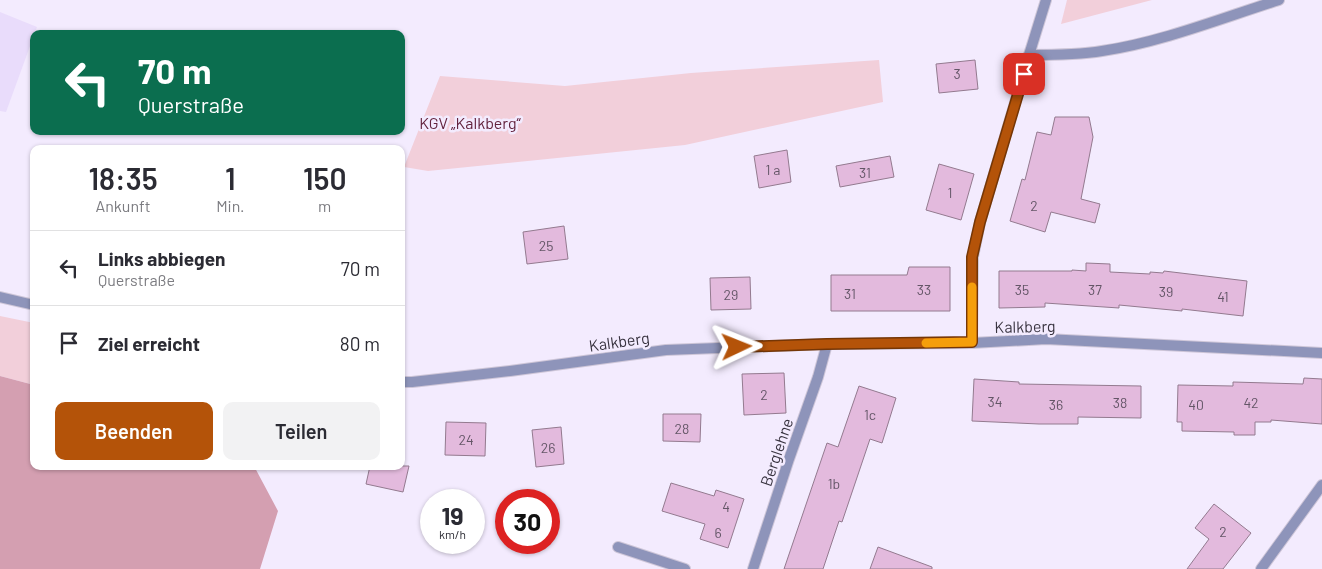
<!DOCTYPE html>
<html lang="de">
<head>
<meta charset="utf-8">
<style>
  :root { --surface:#fff; --page:#f2f2f3; --text:#2b2b33; --muted:#7c7c81; --line:#e1e1e2; --accent:#b45309 }
  body { margin:0; font-family:Barlow,sans-serif; background:var(--page); color:var(--text); height:100vh; display:flex; flex-direction:column; font-size:19px; white-space:nowrap }
  * { box-sizing:border-box; margin:0 }
  p { font-size:16px; color:var(--muted) }
  .icon { flex:none; width:28px; height:28px; fill:none; stroke:currentColor; stroke-width:2; stroke-linecap:round; stroke-linejoin:round }
  .map { position:relative; flex:1; overflow:hidden }
  .details { position:absolute; left:30px; top:145px; width:375px; height:325px; display:flex; flex-direction:column; background:var(--surface); border-radius:10px; box-shadow:0 1px 4px #0004 }
  .details>* { flex:none }
  .hud { position:absolute; left:30px; top:30px; width:375px; height:105px; border-radius:10px; box-shadow:0 1px 4px #0004; background:#0b6e4f; color:#fff; overflow:hidden }
  .speed { position:absolute; left:420px; top:489px; display:flex; gap:10px; font-size:25px; font-weight:700; text-align:center }
  .speed>* { display:grid; place-content:center; width:65px; height:65px; border-radius:50%; background:var(--surface); box-shadow:0 1px 4px #0004; line-height:1 }
  .speed small { font-size:12px; font-weight:400 }
  .speed .limit { border:8px solid #d22; background:#fff; color:#111 }
  .pin { position:absolute; display:grid; place-items:center; width:42px; height:42px; color:#fff; margin:-21px; border-radius:10px; box-shadow:0 2px 8px #0006 }
  .me { position:absolute; width:55px; margin:-28px; rotate:88deg; stroke-linejoin:round; filter:drop-shadow(0 0 4px #0008) }
  .turn { display:flex; align-items:center; gap:18px; height:105px; padding:0 25px; font-size:22px }
  .turn .icon { width:65px; height:65px; stroke-width:2.5 }
  .turn b { display:block; font-size:35px; line-height:42px }
  .eta { display:flex; justify-content:space-evenly; align-items:center; height:85px; text-align:center }
  .eta b { font-size:30px; font-weight:600; line-height:35px }
  .cta { display:flex; gap:10px; margin-top:auto; padding:10px 25px }
  .cta a { flex:1; height:58px; border-radius:10px; background:var(--accent); color:#fff; font-size:20px; font-weight:600; line-height:58px; text-align:center }
  .cta a+a { background:var(--page); color:var(--text) }
  ul { padding:0; list-style:none }
  li { display:flex; align-items:center; gap:15px; height:75px; padding:0 25px; border-top:1px solid var(--line) }
  li div { flex:1 }
  li b { display:block; font-size:19px }
  li em { font-style:normal }
  .map>svg:first-child { display:block }
  .built { fill:#e9dcfb }
  .green { fill:#f2cfda }
  .forest { fill:#d49fb1 }
  .building { fill:#e3badd; stroke:#937a8f }
  .lines { fill:none; stroke-linecap:round; stroke-linejoin:round }
  .service-casing { stroke:#cec6d8; stroke-width:12 }
  .minor-casing { stroke:#cec6d8; stroke-width:12 }
  .service { stroke:#8e94ba; stroke-width:10 }
  .minor { stroke:#8e94ba; stroke-width:10 }
  .route-casing { stroke:#753606; stroke-width:12 }
  .route { stroke:#b45309; stroke-width:9 }
  .slow { stroke:#f59e0b; stroke-width:9 }
  .labels { text-anchor:middle; dominant-baseline:central; stroke-width:5; stroke-linejoin:round; paint-order:stroke }
  .number-label { font-size:14px; fill:#645667 }
  .park-label { font-size:16px; fill:#63233e; stroke:#f3ebfe }
  .street-label { font-size:16px; fill:#393440; stroke:#f3ebfe }
</style>
</head>
<body>
<div class="map">
<svg width="1322" height="569" viewBox="0 0 1322 569">
  <rect width="100%" height="100%" fill="#f3ebfe"/>
  <polygon class="built" points="0,12 37,27 6,112 0,111"/>
  <g class="green">
    <polygon points="1067,0 1152,0 1061,24"/>
    <polygon points="879,60 883,102 685,145 428,171 404,167 440,76 565,86 691,73"/>
    <polygon points="0,316 34,323 34,385 0,376"/>
  </g>
  <polygon class="forest" points="0,376 34,385 34,466 254,466 278,511 260,569 0,569"/>
  <g class="building">
    <polygon points="975,60 978,89 939,93 936,64"/>
    <polygon points="1055,117 1089,117 1093,137 1081,199 1100,204 1095,223 1051,212 1045,232 1010,221 1022,179 1025,180 1037,132 1051,135"/>
    <polygon points="787,150 791,182 759,188 754,156"/>
    <polygon points="890,156 894,177 840,187 836,166"/>
    <polygon points="939,164 974,174 961,220 926,210"/>
    <polygon points="564,226 568,259 527,264 523,232"/>
    <polygon points="1086,263 1110,264 1110,272 1150,274 1150,272 1163,273 1164,271 1247,281 1243,316 1182,309 1182,311 1119,305 1119,308 1045,303 1045,307 999,308 999,271 1072,271 1072,270 1086,271"/>
    <polygon points="909,267 950,267 950,311 831,311 831,275 907,275"/>
    <polygon points="750,277 751,309 711,310 710,278"/>
    <polygon points="784,373 786,413 744,415 742,374"/>
    <polygon points="1304,378 1322,379 1322,424 1271,420 1271,422 1255,422 1255,435 1234,435 1234,432 1182,431 1182,422 1177,422 1178,385 1233,386 1233,382 1303,384"/>
    <polygon points="974,379 1019,382 1019,384 1141,386 1141,418 1078,417 1078,424 1039,424 972,421"/>
    <polygon points="859,386 896,398 882,443 870,439 842,522 839,521 823,569 784,569 827,443 838,447"/>
    <polygon points="663,414 701,414 700,442 663,441"/>
    <polygon points="446,422 486,423 485,456 445,455"/>
    <polygon points="561,427 564,464 536,467 532,430"/>
    <polygon points="370,466 409,466 403,492 366,484"/>
    <polygon points="671,483 714,496 716,490 744,499 728,548 700,539 705,524 662,511"/>
    <polygon points="1214,504 1251,533 1223,569 1187,569 1209,539 1195,528"/>
    <polygon points="878,547 932,567 932,569 870,569"/>
  </g>
  <g class="lines">
    <defs>
      <path id="service" d="M1029 55C1053 55 1078 55 1102 51 1162 42 1222 18 1279 0"/>
      <g id="minor">
        <polyline points="0,297 34,305"/>
        <polyline points="972,343 973,257 980,222 1029,55 1046,0"/>
        <polyline points="401,382 412,382 510,371 666,350 827,344 972,343 1046,339 1322,353"/>
        <polyline points="618,547 685,569"/>
        <polyline points="753,569 789,459 818,377 827,344"/>
        <polyline points="1261,569 1322,485"/>
      </g>
    </defs>
    <use href="#service" class="service-casing"/>
    <use href="#minor" class="minor-casing"/>
    <use href="#service" class="service"/>
    <use href="#minor" class="minor"/>
  </g>
  <g class="lines">
    <defs>
      <polyline id="route" points="737,347 827,344 972,342 972,257 980,222 1024,74"/>
    </defs>
    <use href="#route" class="route-casing"/>
    <use href="#route" class="route"/>
    <polyline class="slow" points="926,343 972,342 972,287"/>
  </g>
  <g class="labels">
    <g class="number-label">
      <text x="957" y="73">3</text>
      <text x="773" y="169">1 a</text>
      <text x="865" y="172">31</text>
      <text x="950" y="192">1</text>
      <text x="1034" y="205">2</text>
      <text x="546" y="245">25</text>
      <text x="924" y="289">33</text>
      <text x="1022" y="289">35</text>
      <text x="1095" y="289">37</text>
      <text x="1166" y="291">39</text>
      <text x="850" y="293">31</text>
      <text x="731" y="294">29</text>
      <text x="1223" y="296">41</text>
      <text x="764" y="394">2</text>
      <text x="995" y="401">34</text>
      <text x="1120" y="402">38</text>
      <text x="1251" y="402">42</text>
      <text x="1056" y="404">36</text>
      <text x="1196" y="404">40</text>
      <text x="870" y="414">1c</text>
      <text x="682" y="428">28</text>
      <text x="466" y="439">24</text>
      <text x="548" y="447">26</text>
      <text x="834" y="483">1b</text>
      <text x="726" y="506">4</text>
      <text x="1223" y="531">2</text>
      <text x="718" y="532">6</text>
    </g>
    <g class="park-label">
      <text x="470" y="122">KGV „Kalkberg“</text>
    </g>
    <g class="street-label">
      <text transform="translate(1025 326) rotate(-1)">Kalkberg</text>
      <text transform="translate(619 341) rotate(-8)">Kalkberg</text>
      <text transform="translate(776 452) rotate(-71)">Berglehne</text>
    </g>
  </g>
</svg>
<div class="speed"><div>19<small>km/h</small></div><div class="limit">30</div></div>
<div class="pin" style="left:1024px;top:74px;background:#d93025"><svg class="icon" aria-label="arrive" viewBox="0 0 24 24"><path d="M6 21V4h12l-3 4 3 4H6"/></svg></div>
<svg class="me" style="left:737px;top:347px" viewBox="-20 -20 40 40"><path d="M0-17L14 15 0 8-14 15z" fill="#b45309" stroke="#fff" stroke-width="4"/></svg>
<div class="hud">
<div class="turn"><svg class="icon" aria-label="left" viewBox="0 0 24 24"><path d="M17 20v-9H6M10 6l-5 5 5 5"/></svg><div><b>70 m</b>Querstraße</div></div>
</div>
<section class="details">
<div class="eta">
<div><b>18:35</b><p>Ankunft</p></div>
<div><b>1</b><p>Min.</p></div>
<div><b>150</b><p>m</p></div>
</div>
<ul>
<li><svg class="icon" aria-label="left" viewBox="0 0 24 24"><path d="M17 20v-9H6M10 6l-5 5 5 5"/></svg><div><b>Links abbiegen</b><p>Querstraße</p></div><em>70 m</em></li>
<li><svg class="icon" aria-label="arrive" viewBox="0 0 24 24"><path d="M6 21V4h12l-3 4 3 4H6"/></svg><div><b>Ziel erreicht</b></div><em>80 m</em></li>
</ul>
<div class="cta"><a>Beenden</a><a>Teilen</a></div>
</section>
</div>
</body>
</html>
